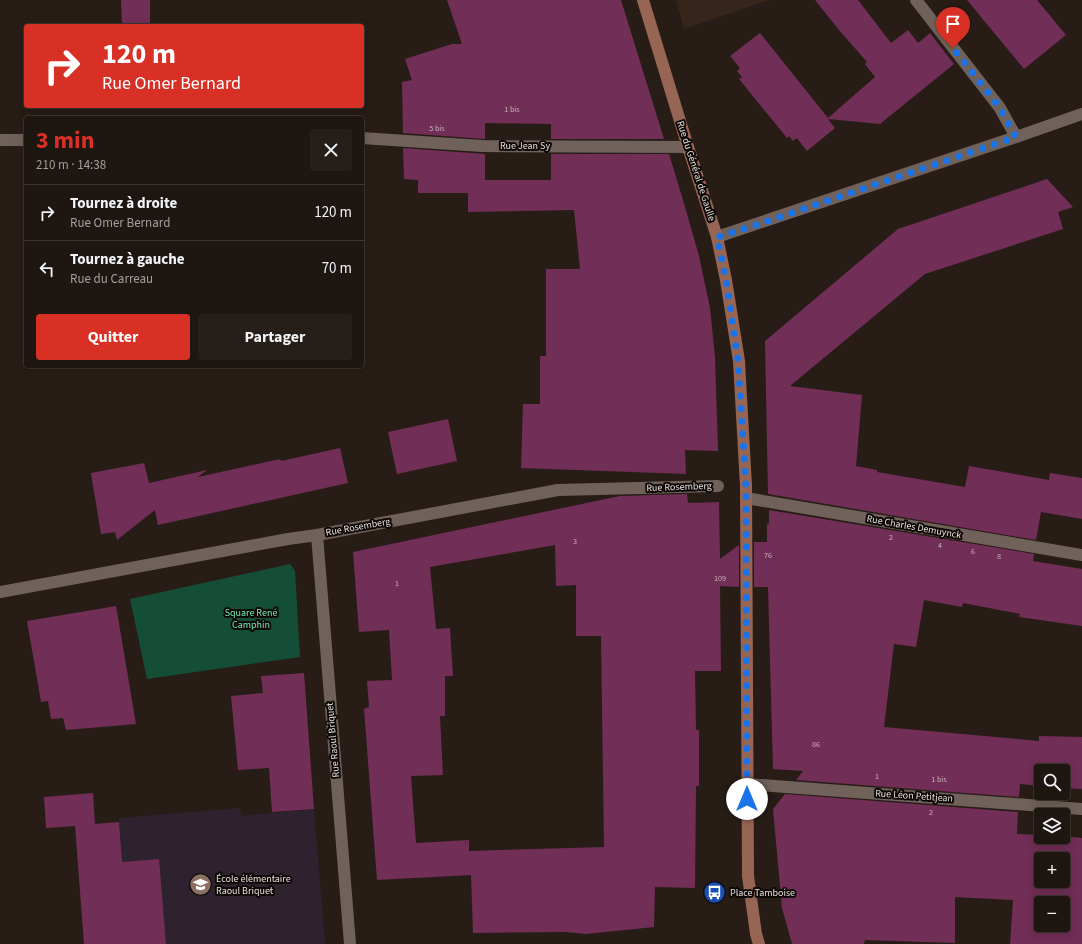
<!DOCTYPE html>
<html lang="fr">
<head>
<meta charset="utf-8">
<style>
  :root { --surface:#1e1610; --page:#261f19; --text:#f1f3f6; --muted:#a19f9f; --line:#3c3530; --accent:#d93025 }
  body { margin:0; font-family:"Source Sans 3",sans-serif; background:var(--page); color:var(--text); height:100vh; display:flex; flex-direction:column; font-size:15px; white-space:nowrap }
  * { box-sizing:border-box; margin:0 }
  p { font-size:13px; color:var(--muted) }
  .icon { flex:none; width:22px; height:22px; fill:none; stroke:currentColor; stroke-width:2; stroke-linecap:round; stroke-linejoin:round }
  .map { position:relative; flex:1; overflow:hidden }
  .side { position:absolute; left:24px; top:116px; width:340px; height:252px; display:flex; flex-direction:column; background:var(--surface); border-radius:4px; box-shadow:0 2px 10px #0003,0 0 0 1px var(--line) }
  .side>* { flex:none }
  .top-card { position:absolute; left:24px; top:24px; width:340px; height:84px; border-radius:4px; box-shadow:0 2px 10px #0003,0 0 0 1px var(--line); background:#d93025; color:#fff; overflow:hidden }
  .tools { position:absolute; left:1034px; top:764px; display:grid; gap:8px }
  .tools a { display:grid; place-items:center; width:36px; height:36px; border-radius:4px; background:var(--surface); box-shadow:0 2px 10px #0003,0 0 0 1px var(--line); font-size:20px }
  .pin { position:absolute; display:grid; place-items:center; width:34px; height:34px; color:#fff; margin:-41px -17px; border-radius:50% 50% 50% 0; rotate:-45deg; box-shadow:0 0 4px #0007 }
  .pin .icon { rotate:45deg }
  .me { position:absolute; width:44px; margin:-22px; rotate:0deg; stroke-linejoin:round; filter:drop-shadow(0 0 3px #0008) }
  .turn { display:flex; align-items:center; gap:14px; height:84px; padding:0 12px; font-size:18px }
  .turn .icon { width:52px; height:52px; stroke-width:2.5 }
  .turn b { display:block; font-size:28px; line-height:34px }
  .round { display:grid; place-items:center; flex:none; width:42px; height:42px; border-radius:4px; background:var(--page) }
  .head { display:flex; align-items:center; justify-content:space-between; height:68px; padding:0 12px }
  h1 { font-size:24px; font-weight:700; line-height:30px; color:var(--accent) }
  .primary-button { display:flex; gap:8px; margin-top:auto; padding:8px 12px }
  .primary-button a { flex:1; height:46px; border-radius:4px; background:var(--accent); color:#fff; font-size:16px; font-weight:700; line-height:46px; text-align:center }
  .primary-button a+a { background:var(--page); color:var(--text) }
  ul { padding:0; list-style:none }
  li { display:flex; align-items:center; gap:12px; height:56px; padding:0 12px; border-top:1px solid var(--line) }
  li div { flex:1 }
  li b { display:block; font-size:15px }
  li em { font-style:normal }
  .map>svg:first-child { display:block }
  .built { fill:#36251b }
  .education { fill:#2e222f }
  .green { fill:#154e37 }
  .building { fill:#712e56; fill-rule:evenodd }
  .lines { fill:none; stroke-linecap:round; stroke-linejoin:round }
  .street { stroke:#70625a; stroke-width:12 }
  .secondary { stroke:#976554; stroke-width:12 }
  .route { stroke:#1a73e8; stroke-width:7; stroke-dasharray:0 12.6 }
  .labels { text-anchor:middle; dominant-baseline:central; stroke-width:4; stroke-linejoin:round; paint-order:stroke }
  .number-label { font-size:8px; fill:#cab3ba }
  .street-label { font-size:10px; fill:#e7dfdb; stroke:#0d0806 }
  .park-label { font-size:10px; fill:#72eeb7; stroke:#0d0806 }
  .poi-label { font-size:10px; fill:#e7dfdb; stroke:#0d0806; text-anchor:start }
</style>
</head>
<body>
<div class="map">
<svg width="1082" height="944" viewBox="0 0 1082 944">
  <rect width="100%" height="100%" fill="#281d16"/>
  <polygon class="built" points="676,0 769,0 684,29"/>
  <polygon class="education" points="240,808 242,816 314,809 325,944 84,944 119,822 119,818"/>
  <polygon class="green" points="290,564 295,571 300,657 147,679 130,599"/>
  <g class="building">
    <polygon points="121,0 150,0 150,26 122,26"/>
    <polygon points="447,0 621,0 664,139 551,139 551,124 485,123 485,139 403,133 402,82 412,80 405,59 452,44 462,44"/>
    <polygon points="815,0 858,0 891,43 908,30 918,43 930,33 954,64 880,124 828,119 835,128 807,151 797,138 793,141 789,136 787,138 739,79 742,77 737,71 740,68 730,56 760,33 828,118 875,77 865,64 867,62 839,30"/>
    <polygon points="967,0 1037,0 1066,35 1024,69"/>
    <polygon points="403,148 485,154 485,180 551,180 551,154 669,154 683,200 699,256 710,308 715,357 718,451 685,450 686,474 521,468 523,404 540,404 540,356 546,356 546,269 580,269 574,210 468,212 468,193 418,193 418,180 404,179"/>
    <polygon points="1047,179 1073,207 1058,212 1063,229 925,274 790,386 862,395 856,466 877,470 877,472 965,487 969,466 1049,480 1050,473 1082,478 1082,519 1041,512 1036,540 768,494 765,341 898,229"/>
    <polygon points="448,419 457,461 397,474 388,432"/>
    <polygon points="340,448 348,483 158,525 155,510 117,540 115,532 101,534 91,473 144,463 149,483 207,470 198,477 280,459 281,461"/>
    <path d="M687 494 688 503 719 502 720 559 739 545V587L720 586 721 671H695L696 730H699V786H696L695 888 655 887 654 927 586 934 566 932 473 933 471 875 377 880 364 709 369 707 367 681 392 680 389 630 359 632 353 552 620 496ZM555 545 556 586 576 585V636H601L604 847 469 851V840L416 843 411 776 443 775 440 716H445V676H453L450 628 436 629 430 567Z"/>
    <polygon points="769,510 1034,554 1033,561 1082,569 1082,626 1019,617 1020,614 963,603 962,607 924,600 916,647 894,644 884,727 1039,741 1039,736 1082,737 1082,789 1063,788 1063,771 1041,771 1041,786 1020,784 1019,797 796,780 803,771 773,769 768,587 754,587 754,542 767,542 767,525 769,523"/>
    <polygon points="116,606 136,724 66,730 63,718 51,719 48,701 41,702 27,621"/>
    <polygon points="304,673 314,809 272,812 269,768 238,770 231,696 263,693 261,676"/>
    <polygon points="93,793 95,824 119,822 122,862 159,859 166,944 84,944 75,826 46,828 44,797"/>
    <path d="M785 794 1018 812 1017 834 1041 835V837L1063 836 1082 838V944H1010L1013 900 955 897V943L865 940 864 944H792L782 908 773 809ZM1041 859H1063V881H1041ZM1041 903H1063V925H1041Z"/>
  </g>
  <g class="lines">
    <g class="street">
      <polyline points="916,0 1000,108 1016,137"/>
      <polyline points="362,138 482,146 688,147"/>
      <polyline points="0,140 26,140"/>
      <polyline points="717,237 1016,137 1082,114"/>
      <polyline points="746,498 1082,555"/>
      <polyline points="317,535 350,944"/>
      <polyline points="0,592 288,539 317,535 558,490 718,486"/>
      <polyline points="747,784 1082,809"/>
    </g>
    <polyline class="secondary" points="643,0 688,147 717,237 726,280 739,361 746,486 748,876 756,934 759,944"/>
  </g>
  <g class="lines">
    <polyline class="route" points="747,799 746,486 738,361 726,280 717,237 750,227 1016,137 1000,108 953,48"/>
  </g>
  <defs>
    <symbol id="school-disc" viewBox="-11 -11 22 22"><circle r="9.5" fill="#8d6e63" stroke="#0d0806"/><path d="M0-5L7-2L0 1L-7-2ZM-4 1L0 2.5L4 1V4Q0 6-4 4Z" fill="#fff"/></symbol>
    <symbol id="bus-disc" viewBox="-11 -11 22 22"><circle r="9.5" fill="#1a4fb4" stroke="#0d0806"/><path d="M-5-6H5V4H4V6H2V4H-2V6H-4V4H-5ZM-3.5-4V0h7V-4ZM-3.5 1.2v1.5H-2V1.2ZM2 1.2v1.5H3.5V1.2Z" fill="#fff"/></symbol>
  </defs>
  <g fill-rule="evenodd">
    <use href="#school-disc" x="188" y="872" width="25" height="25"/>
    <use href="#bus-disc" x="702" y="880" width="25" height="25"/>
  </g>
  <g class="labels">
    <g class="number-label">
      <text x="512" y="109">1 bis</text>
      <text x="437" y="128">5 bis</text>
      <text x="891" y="537">2</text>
      <text x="575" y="541">3</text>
      <text x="940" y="545">4</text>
      <text x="973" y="551">6</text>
      <text x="768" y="555">76</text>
      <text x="999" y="556">8</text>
      <text x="720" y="578">109</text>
      <text x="397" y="583">1</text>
      <text x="816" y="744">86</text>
      <text x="877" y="776">1</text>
      <text x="939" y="779">1 bis</text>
      <text x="931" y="812">2</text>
    </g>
    <g class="street-label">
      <text x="525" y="146">Rue Jean Sy</text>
      <text transform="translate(696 171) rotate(72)">Rue du Général de Gaulle</text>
      <text transform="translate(679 487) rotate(-2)">Rue Rosemberg</text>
      <text transform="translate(358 527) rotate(-10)">Rue Rosemberg</text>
      <text transform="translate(914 527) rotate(10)">Rue Charles Demuynck</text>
      <text transform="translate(333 740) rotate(-95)">Rue Raoul Briquet</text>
      <text transform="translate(914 796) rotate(4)">Rue Léon Petitjean</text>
    </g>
    <g class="park-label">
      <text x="251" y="613">Square René<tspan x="251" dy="12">Camphin</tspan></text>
    </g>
    <g class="poi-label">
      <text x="216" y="879">École élémentaire<tspan x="216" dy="12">Raoul Briquet</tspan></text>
      <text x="730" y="893">Place Tamboise</text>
    </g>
  </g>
</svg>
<div class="tools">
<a><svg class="icon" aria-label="search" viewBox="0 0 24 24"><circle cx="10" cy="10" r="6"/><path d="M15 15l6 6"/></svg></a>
<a><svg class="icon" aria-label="layers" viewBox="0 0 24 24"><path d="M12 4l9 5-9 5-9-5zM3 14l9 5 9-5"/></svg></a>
<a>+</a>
<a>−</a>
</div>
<div class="pin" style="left:953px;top:48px;background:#d93025"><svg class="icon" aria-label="arrive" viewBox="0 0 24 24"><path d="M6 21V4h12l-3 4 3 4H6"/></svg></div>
<svg class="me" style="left:747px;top:799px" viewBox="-20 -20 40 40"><circle r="19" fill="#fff"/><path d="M0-13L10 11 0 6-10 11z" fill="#1a73e8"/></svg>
<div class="top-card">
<div class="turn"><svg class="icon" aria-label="right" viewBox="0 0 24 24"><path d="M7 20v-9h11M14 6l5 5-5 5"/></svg><div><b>120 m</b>Rue Omer Bernard</div></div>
</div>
<section class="side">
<div class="head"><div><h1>3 min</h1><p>210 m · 14:38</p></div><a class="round"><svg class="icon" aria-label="close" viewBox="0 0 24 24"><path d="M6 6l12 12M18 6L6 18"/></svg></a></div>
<ul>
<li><svg class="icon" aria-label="right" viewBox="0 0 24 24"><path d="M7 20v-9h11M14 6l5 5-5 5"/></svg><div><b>Tournez à droite</b><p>Rue Omer Bernard</p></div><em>120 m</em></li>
<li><svg class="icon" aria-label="left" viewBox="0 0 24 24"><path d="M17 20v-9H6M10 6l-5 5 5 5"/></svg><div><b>Tournez à gauche</b><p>Rue du Carreau</p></div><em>70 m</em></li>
</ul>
<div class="primary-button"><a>Quitter</a><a>Partager</a></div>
</section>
</div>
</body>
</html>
